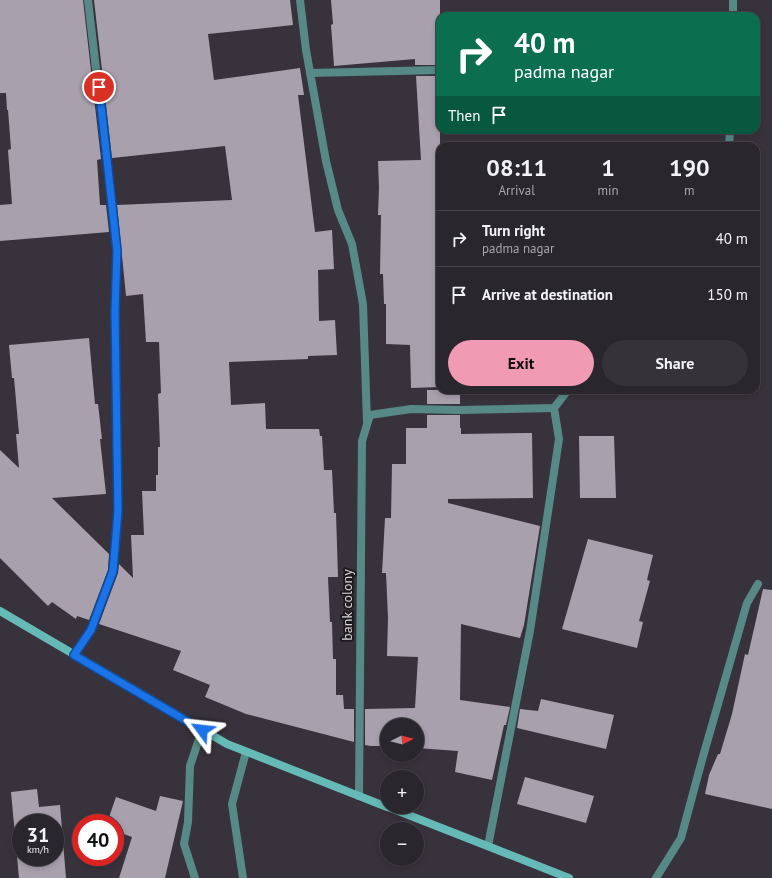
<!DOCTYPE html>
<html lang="en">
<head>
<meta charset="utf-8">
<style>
  :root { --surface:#2a262d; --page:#363239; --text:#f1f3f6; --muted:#a5a5aa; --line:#464349; --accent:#f19ab3 }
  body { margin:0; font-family:"PT Sans",sans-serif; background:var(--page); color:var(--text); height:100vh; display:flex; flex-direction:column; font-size:15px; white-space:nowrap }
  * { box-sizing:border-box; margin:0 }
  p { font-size:13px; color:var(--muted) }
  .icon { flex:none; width:22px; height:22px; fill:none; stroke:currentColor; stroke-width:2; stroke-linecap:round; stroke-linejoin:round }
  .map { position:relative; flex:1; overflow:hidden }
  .drawer { position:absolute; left:436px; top:142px; width:324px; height:252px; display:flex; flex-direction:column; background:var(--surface); border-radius:12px; box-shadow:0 2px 6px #0003,0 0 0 1px var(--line) }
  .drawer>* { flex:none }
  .top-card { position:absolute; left:436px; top:12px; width:324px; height:122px; border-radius:12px; box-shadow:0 2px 6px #0003,0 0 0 1px var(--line); background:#0b6e4f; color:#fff; overflow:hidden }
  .needle { width:26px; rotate:84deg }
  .buttons { position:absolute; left:380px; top:718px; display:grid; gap:8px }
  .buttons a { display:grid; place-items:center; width:44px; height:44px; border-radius:50%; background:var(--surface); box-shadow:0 2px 6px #0003,0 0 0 1px var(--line); font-size:20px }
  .speed { position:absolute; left:12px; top:814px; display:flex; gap:8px; font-size:20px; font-weight:700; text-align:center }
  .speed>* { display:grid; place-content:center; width:52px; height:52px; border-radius:50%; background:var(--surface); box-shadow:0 2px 6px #0003,0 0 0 1px var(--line); line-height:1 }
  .speed small { font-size:10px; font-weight:400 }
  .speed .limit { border:6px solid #d22; background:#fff; color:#111 }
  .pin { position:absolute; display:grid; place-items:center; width:34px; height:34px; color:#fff; margin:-17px; border:2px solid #fff; border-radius:50%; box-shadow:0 1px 4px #0007 }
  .me { position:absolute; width:44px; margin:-22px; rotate:300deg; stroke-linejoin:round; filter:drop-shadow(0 0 3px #0008) }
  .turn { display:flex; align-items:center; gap:14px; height:84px; padding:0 12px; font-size:18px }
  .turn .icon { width:52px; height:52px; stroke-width:2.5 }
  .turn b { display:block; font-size:28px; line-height:34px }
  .then { display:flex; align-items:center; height:38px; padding:0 12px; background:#0003; gap:8px; font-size:15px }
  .eta { display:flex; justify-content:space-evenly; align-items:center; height:68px; text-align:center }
  .eta b { font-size:24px; font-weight:700; line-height:28px }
  .button { display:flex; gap:8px; margin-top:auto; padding:8px 12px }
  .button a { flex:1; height:46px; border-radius:24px; background:var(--accent); color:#111; font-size:16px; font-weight:700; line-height:46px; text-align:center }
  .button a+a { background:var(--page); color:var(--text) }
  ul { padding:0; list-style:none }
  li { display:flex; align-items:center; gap:12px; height:56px; padding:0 12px; border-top:1px solid var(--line) }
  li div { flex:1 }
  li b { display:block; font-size:15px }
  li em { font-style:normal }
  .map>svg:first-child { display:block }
  .building { fill:#a8a1ad; fill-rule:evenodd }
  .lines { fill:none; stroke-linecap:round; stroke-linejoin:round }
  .street { stroke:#578a87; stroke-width:8 }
  .secondary { stroke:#65b9b6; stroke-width:8 }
  .route-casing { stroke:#114b97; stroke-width:10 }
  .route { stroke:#1a73e8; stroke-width:7 }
  .labels { text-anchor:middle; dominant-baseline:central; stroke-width:4; stroke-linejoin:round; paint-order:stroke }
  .street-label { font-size:14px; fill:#d9d5dc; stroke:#1e1b20 }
</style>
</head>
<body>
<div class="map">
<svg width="772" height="878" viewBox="0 0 772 878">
  <rect width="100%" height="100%" fill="#38323c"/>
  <g class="building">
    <polygon points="0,0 83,0 101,159 97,160 100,205 106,205 109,232 0,241 0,205 12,204 8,150 11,149 8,110 7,110 6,93 0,93"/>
    <polygon points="94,0 290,0 293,25 208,34 214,80 300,68 304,95 298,95 315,232 332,230 334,269 318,270 319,321 335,320 337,355 308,356 308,359 229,362 231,405 265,403 266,429 319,429 320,436 322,436 324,470 332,470 334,513 336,513 338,577 328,577 330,622 332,622 333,659 336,659 336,695 343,695 344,709 354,709 354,742 246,714 205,697 210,685 173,670 181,651 99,624 118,573 119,564 133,578 131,535 144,535 142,491 156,491 156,475 158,475 158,447 160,447 158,394 161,393 159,342 146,342 143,294 126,296 117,205 232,200 225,146 112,158"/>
    <polygon points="331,0 440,0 440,65 415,65 415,59 334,66 331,25 333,24"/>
    <polygon points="416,76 440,76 440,387 411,388 410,345 386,344 386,304 384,304 383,274 380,274 381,215 378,215 379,187 378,161 421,160"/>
    <polygon points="89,338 95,404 98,404 102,439 100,439 106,494 52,498 109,554 108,570 89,620 77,616 76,619 52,602 48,606 0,558 0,450 19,468 16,434 19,434 14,378 12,378 9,345"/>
    <rect x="427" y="390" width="33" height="14"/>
    <polygon points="427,415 460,415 460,428 461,428 461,434 532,433 533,498 448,499 448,503 540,526 524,625 520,638 461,624 460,700 510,707 506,725 504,725 492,780 455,772 458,751 417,748 417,725 387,725 387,746 371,746 365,745 365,709 415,708 418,657 387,656 388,618 386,573 382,573 385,518 391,518 392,464 406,464 406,428 427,428"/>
    <polygon points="579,436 614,436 616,498 580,498"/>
    <polygon points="588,539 653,555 647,580 650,581 639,621 643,622 637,648 562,629"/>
    <polygon points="763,589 772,590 772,809 705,794 709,775 718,754 720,754 732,714 745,654 748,655"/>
    <polygon points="541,699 614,715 606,749 517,728 520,709 538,711"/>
    <polygon points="525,777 594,796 586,823 517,804"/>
    <path d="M37 789 39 807 60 805 66 878H19L11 792ZM21 823H55V857H21Z"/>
    <polygon points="160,796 183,801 165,878 119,878 132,837 115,831 115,823 107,823 116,797 156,811"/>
  </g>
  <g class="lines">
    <g class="street">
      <polyline points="300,0 306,50 326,161 338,210 352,244 363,304 367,422"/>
      <polyline points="733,16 733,0"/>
      <polyline points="310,73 440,70"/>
      <polyline points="729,146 730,130"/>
      <polyline points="74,655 91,630 113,571 118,511 115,312 117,251 88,0"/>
      <polyline points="359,796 362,441 370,415 411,409 459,410 554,408 568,390"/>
      <polyline points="488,846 530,631 559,439 554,408"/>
      <polyline points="195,878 184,844 188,822 190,766 202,730"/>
      <polyline points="243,878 232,804 246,752"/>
      <polyline points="656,878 681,838 702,760 747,603 758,584"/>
    </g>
    <g class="secondary">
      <polyline points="0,611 227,744 387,807"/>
      <polyline points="388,807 569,878"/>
    </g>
  </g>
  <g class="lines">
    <defs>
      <polyline id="route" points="99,87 117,251 115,312 118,511 113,571 91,630 74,655 202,730"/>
    </defs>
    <use href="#route" class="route-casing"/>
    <use href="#route" class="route"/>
  </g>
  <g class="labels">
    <g class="street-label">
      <text transform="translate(347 605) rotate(-90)">bank colony</text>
    </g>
  </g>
</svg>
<div class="buttons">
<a><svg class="needle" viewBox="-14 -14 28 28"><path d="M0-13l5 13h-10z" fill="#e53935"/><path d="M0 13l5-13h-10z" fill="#a5a5aa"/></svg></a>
<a>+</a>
<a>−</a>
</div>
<div class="speed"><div>31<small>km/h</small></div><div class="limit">40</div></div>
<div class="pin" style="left:99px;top:87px;background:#d93025"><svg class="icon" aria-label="arrive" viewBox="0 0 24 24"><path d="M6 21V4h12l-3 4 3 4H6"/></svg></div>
<svg class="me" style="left:202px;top:730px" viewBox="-20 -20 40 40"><path d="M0-17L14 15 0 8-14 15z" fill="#1a73e8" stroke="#fff" stroke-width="4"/></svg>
<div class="top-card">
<div class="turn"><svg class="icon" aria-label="right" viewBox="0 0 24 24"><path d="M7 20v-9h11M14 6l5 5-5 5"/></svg><div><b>40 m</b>padma nagar</div></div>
<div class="then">Then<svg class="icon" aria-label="arrive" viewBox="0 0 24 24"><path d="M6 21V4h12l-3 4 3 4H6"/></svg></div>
</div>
<section class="drawer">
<div class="eta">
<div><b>08:11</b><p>Arrival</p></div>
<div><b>1</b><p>min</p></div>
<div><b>190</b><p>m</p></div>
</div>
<ul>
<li><svg class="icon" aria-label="right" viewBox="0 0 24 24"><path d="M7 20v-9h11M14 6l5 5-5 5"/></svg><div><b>Turn right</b><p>padma nagar</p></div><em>40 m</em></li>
<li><svg class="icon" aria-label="arrive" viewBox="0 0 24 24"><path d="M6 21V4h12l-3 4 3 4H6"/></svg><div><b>Arrive at destination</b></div><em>150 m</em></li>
</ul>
<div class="button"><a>Exit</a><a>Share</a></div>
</section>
</div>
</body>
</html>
